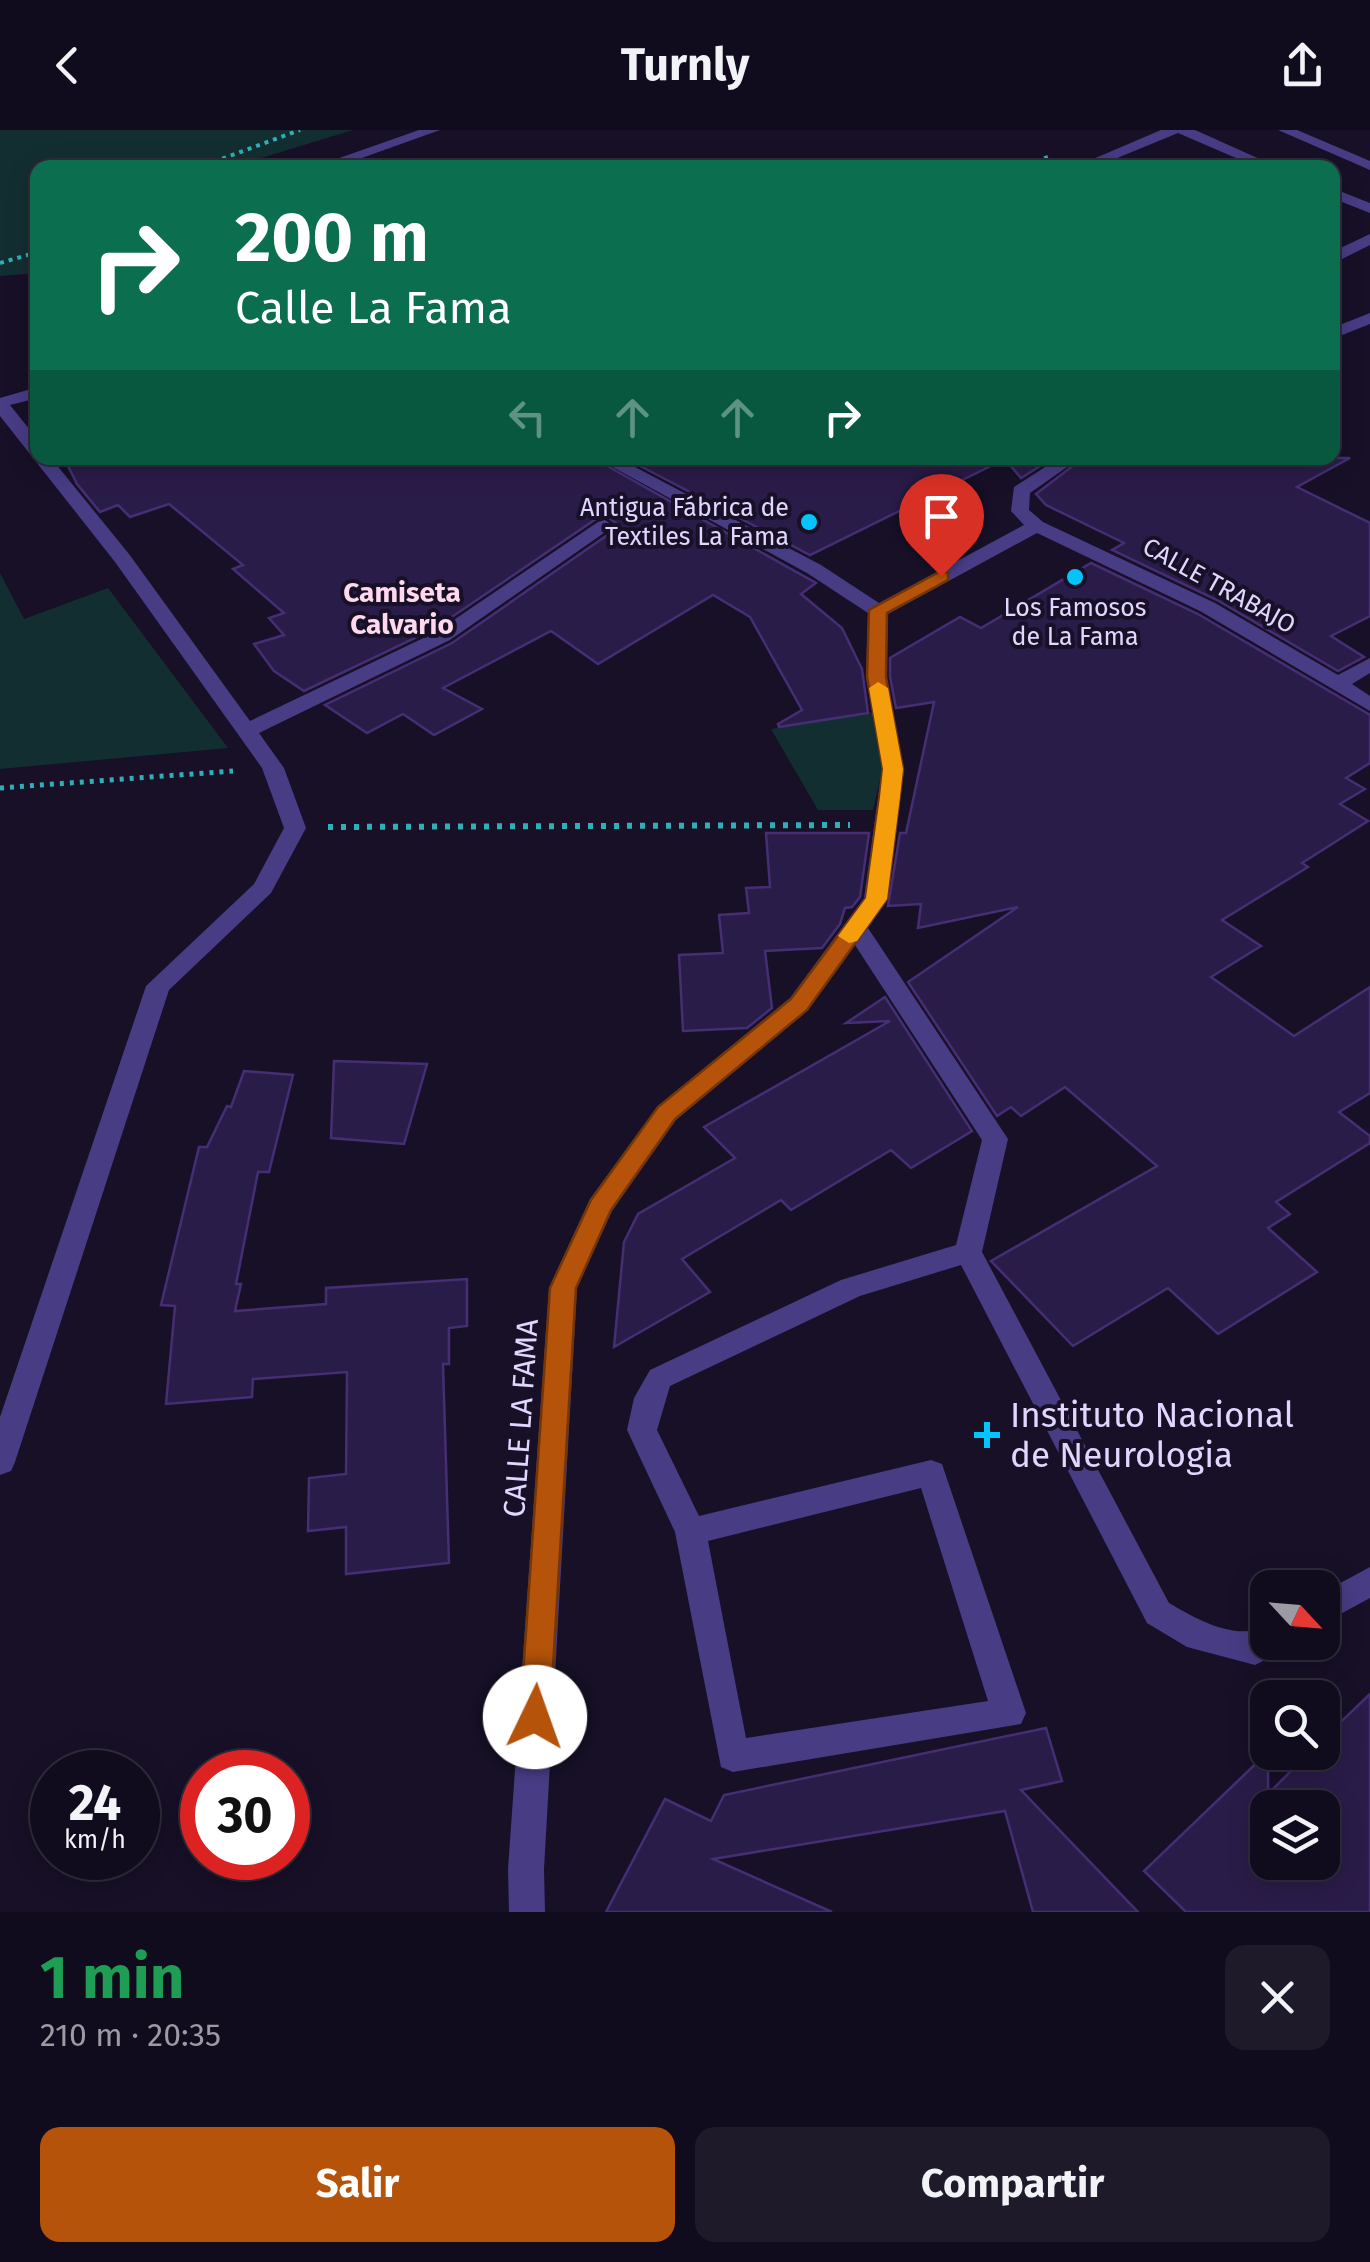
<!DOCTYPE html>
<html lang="es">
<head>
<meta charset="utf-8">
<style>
  :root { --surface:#110c1d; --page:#1e1a2a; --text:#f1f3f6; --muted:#9c9ba4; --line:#302c3b; --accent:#b45309 }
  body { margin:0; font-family:"Fira Sans",sans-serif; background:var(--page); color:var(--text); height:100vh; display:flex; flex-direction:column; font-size:38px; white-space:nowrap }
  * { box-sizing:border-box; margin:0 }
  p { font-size:32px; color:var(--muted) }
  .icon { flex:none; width:55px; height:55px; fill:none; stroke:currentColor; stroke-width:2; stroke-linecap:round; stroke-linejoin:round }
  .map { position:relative; height:1782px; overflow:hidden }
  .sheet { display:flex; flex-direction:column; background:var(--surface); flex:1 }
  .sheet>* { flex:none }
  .banner { position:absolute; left:30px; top:30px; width:1310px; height:305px; border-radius:20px; box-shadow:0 5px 25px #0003,0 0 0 2px var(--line); background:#0b6e4f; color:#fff; overflow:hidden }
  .needle { width:65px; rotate:116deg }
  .buttons { position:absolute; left:1250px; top:1440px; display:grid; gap:20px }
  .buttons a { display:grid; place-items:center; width:90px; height:90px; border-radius:20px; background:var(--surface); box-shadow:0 5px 25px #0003,0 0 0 2px var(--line); font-size:50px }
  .speed { position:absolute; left:30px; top:1620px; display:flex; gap:20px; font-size:50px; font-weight:700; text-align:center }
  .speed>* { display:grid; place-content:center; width:130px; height:130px; border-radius:50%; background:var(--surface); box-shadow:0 5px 25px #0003,0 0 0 2px var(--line); line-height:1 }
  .speed small { font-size:25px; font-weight:400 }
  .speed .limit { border:15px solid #d22; background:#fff; color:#111 }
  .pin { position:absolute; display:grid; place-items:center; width:85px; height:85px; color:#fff; margin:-102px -42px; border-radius:50% 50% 50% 0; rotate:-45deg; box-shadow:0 0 10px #0007 }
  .pin .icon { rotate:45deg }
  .me { position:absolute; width:110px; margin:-55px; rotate:3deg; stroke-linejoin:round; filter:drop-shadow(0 0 8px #0008) }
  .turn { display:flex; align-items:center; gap:35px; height:210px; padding:0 40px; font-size:45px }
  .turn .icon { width:130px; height:130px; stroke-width:2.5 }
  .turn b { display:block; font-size:70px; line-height:85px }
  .lanes { display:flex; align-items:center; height:95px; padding:0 40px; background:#0003; justify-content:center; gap:50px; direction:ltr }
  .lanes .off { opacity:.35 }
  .round { display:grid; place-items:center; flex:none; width:105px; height:105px; border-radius:20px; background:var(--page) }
  .summary { display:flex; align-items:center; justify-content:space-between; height:170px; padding:0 40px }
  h1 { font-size:60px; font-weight:700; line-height:75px; color:#1e9e55 }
  .cta { display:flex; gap:20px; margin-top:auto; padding:20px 40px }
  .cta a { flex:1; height:115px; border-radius:20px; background:var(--accent); color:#fff; font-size:40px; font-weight:700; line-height:115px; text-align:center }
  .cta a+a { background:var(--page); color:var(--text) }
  header { display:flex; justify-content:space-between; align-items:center; height:130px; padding:0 40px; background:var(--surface); font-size:45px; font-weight:700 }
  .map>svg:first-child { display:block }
  .green { fill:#132e31 }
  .building { fill:#2a1c48; stroke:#452e73; stroke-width:2.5; fill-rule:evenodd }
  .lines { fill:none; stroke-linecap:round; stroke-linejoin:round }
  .path-far2 { stroke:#31afb7; stroke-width:4; stroke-dasharray:4 5; stroke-linecap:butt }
  .path-far1 { stroke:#31afb7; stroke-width:5; stroke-dasharray:4 6; stroke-linecap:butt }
  .path { stroke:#31afb7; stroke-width:6; stroke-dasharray:5 8; stroke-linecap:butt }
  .minor { fill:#483c85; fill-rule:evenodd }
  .route { fill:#b45309; stroke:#753606; stroke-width:2.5 }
  .slow { fill:#f59e0b }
  .poi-dot { fill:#05c4fc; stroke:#171027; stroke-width:4 }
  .labels { text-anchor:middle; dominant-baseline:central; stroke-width:8; stroke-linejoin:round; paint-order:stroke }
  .far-poi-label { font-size:25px; fill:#e0d6fe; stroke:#171027; text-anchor:end }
  .far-street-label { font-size:25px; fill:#e0d6fe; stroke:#171027 }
  .far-neighbourhood-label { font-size:28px; font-weight:bold; fill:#fed8ec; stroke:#171027 }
  .street-label { font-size:30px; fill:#e0d6fe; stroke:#171027 }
  .near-poi-label { font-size:35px; fill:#e0d6fe; stroke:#171027; text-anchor:start }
</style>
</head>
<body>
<header><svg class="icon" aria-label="back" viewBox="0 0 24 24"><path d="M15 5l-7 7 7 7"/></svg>Turnly<svg class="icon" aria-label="share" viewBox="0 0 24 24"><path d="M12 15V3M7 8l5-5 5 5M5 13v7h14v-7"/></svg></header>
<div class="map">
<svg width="1370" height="1782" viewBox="0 0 1370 1782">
  <rect width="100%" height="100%" fill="#171027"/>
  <g class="green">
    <polygon points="0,0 353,0 232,37 38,38 37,143 0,146"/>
    <polygon points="0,443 24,489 108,458 228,618 0,639"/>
    <polygon points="873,582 883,638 873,680 818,680 771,599"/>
  </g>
  <g class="building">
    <polygon points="64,328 593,328 816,453 801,464 842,498 862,539 868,583 779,597 778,594 802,580 750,487 713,465 598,534 551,501 443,558 482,579 434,605 403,584 367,603 325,575 452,513 616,399 616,393 607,387 596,389 434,499 304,561 274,541 254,514 284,505 269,488 284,483 233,439 243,435 169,374 130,387 118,375 100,382 77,354"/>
    <polygon points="625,328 1053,328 1021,348 1005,329 810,425"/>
    <polygon points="1083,328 1350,328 1297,357 1370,393 1370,486 1331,506 1364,527 1338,541 1217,470 1112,420 1124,413 1046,375 1036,364"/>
    <polygon points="1091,433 1198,484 1370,585 1370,633 1346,648 1365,659 1340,674 1368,691 1302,733 1308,737 1222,790 1261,816 1211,847 1294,906 1370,857 1370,963 1339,982 1370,1006 1370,1013 1276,1072 1290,1084 1268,1098 1317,1142 1218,1204 1168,1158 1073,1216 991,1131 1157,1036 1065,957 1021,986 1011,977 997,986 908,852 1018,777 918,798 921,774 888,776 900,703 906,703 934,572 896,578 890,547 890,528 960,487 981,498"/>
    <polygon points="766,703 869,703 860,767 852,777 845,778 840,794 822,818 765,821 772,878 747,898 683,901 679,825 723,823 719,785 749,783 746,758 770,757"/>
    <polygon points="885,867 972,1001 911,1038 891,1020 791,1080 781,1070 682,1129 710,1162 614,1217 624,1112 638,1084 735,1028 704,997 890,891 846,893"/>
    <polygon points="334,931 427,934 404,1014 331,1008"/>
    <polygon points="244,941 293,945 269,1042 258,1042 236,1154 241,1154 235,1181 326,1174 326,1158 467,1149 467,1196 449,1198 449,1234 443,1234 449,1433 346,1444 346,1397 308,1401 309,1348 346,1344 347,1242 253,1249 252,1267 166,1274 175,1176 161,1175 199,1017 207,1017 227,976 231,977"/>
    <path d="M1370 1564V1782H1186L1144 1741 1268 1622V1664L1310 1622H1322V1610ZM1268 1678H1322V1732H1268Z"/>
    <polygon points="1046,1598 1062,1651 1021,1660 1138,1782 1033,1782 1005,1681 713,1729 832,1782 606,1782 665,1669 711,1691 724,1665"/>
  </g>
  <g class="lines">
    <g class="path-far2">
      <polyline points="197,38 300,0"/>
      <polyline points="1019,38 1050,26"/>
      <polyline points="0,133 38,122"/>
    </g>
    <polyline class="path-far1" points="0,658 233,641"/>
    <polyline class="path" points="328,697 850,695"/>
    <g class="minor">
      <polygon points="419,0 440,0 334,38 311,38"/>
      <polygon points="1161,0 1195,0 1280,38 1259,38 1178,3 1093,38 1072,38"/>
      <polygon points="1278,0 1297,0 1370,31 1370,40"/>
      <polygon points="1332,58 1370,73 1370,83 1332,68"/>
      <polygon points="1370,104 1370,115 1332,134 1332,122"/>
      <polygon points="1370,183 1370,194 1332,209 1332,198"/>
      <polygon points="38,257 38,268 10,275 38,310 38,328 51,328 129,424 250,591 436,502 598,392 605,390 614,396 450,510 259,603 284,638 306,698 271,763 169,860 15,1332 11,1341 0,1345 0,1287 146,856 254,754 284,698 262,638 115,432 0,286 0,268"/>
      <path d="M596 328H618L821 435 879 473 1024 395 1011 381 1014 357 1059 328H1080L1030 363 1029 380 1043 392 1215 473 1338 545 1370 528V543L1352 554 1370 566V581L1200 481 1037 403 888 484 886 547 904 639 888 769 868 798 1008 1009 982 1122 1169 1473C1200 1491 1233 1510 1268 1497V1512H1284L1280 1522 1255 1535 1187 1517 1147 1493 961 1135 860 1166 670 1256 657 1300 699 1386 931 1330 942 1334 1026 1583 1021 1594 733 1642 721 1637 675 1402 627 1300 634 1268 650 1240 841 1150 956 1115 982 1010 855 815 808 880 676 990 612 1081 577 1158 544 1739 545 1782H509L508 1739 549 1158 590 1069 658 976 790 868 864 768 882 639 866 547 868 483 807 443ZM921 1358 988 1571 746 1608 708 1411Z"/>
      <polygon points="1370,1437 1370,1468 1322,1494 1322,1463"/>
    </g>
  </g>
  <polygon class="route" points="941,441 948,443 948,450 887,483 886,547 903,639 887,769 807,880 675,989 611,1080 576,1158 550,1587 546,1597 535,1601 524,1597 520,1587 550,1158 591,1070 658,977 791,869 866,768 883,639 867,547 869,480"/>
  <polygon class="slow" points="878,552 888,558 903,639 900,667 887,769 857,811 849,813 838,806 866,768 880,667 883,639 869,558"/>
  <g class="poi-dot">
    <circle cx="809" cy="392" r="10"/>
    <circle cx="1075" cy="447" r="10"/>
    <path d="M982 1290h10v10h10v10h-10v10h-10v-10h-10v-10h10z"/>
  </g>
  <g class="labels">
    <g class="far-poi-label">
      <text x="789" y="378">Antigua Fábrica de<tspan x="789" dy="29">Textiles La Fama</tspan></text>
      <text x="1075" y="478" text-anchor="middle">Los Famosos<tspan x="1075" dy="29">de La Fama</tspan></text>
    </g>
    <g class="far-street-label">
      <text transform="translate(1219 456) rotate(29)">CALLE TRABAJO</text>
    </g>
    <g class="far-neighbourhood-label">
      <text x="402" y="462">Camiseta<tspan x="402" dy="32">Calvario</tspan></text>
    </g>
    <g class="street-label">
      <text transform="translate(521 1288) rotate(-86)">CALLE LA FAMA</text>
    </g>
    <g class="near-poi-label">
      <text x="1010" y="1285">Instituto Nacional<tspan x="1010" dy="40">de Neurologia</tspan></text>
    </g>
  </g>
</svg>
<div class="buttons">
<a><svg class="needle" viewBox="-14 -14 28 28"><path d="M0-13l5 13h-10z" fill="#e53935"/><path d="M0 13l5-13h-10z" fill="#9c9ba4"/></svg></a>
<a><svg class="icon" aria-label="search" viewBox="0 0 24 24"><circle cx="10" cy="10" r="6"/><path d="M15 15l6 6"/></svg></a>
<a><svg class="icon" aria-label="layers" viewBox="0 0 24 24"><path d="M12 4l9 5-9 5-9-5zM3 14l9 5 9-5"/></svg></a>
</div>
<div class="speed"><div>24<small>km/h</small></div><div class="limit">30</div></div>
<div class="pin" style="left:941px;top:446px;background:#d93025"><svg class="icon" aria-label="arrive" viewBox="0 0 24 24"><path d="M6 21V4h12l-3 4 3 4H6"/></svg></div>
<svg class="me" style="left:535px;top:1587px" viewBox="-20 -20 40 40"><circle r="19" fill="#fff"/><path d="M0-13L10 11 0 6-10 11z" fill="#b45309"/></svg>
<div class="banner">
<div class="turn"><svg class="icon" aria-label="right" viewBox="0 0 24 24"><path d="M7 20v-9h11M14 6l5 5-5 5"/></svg><div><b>200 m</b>Calle La Fama</div></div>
<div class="lanes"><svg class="icon off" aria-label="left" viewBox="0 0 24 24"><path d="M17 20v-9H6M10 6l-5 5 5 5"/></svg><svg class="icon off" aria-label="ahead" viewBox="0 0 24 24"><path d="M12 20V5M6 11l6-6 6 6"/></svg><svg class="icon off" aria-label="ahead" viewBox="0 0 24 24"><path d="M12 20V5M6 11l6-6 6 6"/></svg><svg class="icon" aria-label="right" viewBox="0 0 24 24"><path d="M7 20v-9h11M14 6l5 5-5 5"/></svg></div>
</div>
</div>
<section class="sheet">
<div class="summary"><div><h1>1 min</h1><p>210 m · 20:35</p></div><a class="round"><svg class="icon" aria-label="close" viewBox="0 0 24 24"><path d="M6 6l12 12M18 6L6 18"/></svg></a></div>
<div class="cta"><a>Salir</a><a>Compartir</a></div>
</section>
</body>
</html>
